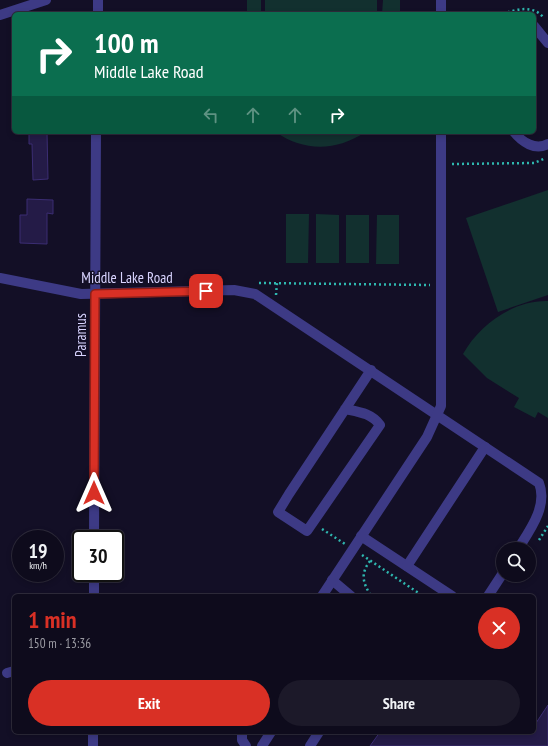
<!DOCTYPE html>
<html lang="en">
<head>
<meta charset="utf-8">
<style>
  :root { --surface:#0e0b1c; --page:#1c1929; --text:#f1f3f6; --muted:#9b9ba3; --line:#2e2b3b; --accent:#d93025 }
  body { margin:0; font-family:"PT Sans Narrow",sans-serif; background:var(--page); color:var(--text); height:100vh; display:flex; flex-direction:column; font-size:15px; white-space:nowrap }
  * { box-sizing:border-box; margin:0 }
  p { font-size:13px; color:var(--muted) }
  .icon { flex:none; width:22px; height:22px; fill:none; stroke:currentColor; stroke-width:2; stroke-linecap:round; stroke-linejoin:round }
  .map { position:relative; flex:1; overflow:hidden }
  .drawer { position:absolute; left:12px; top:594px; width:524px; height:140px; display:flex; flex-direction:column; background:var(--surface); border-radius:6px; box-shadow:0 2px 6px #0003,0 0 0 1px var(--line) }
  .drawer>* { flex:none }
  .banner { position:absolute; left:12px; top:12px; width:524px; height:122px; border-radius:6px; box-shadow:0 2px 6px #0003,0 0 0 1px var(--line); background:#0b6e4f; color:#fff; overflow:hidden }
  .fabs { position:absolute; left:496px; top:542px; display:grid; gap:8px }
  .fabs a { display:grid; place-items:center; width:40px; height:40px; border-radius:50%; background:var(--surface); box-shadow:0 2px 6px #0003,0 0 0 1px var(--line); font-size:20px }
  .speed { position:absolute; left:12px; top:530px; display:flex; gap:8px; font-size:20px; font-weight:700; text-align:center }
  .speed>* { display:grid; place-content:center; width:52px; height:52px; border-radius:50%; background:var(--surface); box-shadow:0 2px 6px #0003,0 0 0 1px var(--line); line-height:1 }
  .speed small { font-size:10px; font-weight:400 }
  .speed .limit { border:2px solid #111; border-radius:6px; background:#fff; color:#111 }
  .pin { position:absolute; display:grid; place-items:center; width:34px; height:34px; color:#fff; margin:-17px; border-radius:8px; box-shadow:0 2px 6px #0006 }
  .me { position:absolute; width:44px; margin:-22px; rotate:0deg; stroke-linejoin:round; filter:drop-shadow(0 0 3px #0008) }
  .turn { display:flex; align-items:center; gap:14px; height:84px; padding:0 16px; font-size:18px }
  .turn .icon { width:52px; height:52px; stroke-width:2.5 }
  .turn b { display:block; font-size:28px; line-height:34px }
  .lanes { display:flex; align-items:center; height:38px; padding:0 16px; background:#0003; justify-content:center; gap:20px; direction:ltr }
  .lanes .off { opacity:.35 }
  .round { display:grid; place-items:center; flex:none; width:42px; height:42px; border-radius:21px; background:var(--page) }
  .head { display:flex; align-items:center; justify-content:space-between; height:68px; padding:0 16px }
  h1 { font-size:24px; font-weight:600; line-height:30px; color:var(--accent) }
  .primary-button { display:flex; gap:8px; margin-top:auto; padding:8px 16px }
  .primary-button a { flex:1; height:46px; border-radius:24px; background:var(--accent); color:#fff; font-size:16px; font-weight:600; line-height:46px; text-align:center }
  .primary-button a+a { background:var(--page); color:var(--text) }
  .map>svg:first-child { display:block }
  .green { fill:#12302f }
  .building { fill:#241b47; stroke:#3b2d73 }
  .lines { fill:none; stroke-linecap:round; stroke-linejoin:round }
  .path { stroke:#2fb8b0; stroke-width:2.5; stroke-dasharray:2 3; stroke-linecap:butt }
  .minor { stroke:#3d3a85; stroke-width:10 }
  .route-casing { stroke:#8d1f18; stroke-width:10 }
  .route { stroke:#d93025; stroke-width:7 }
  .labels { text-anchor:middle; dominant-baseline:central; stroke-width:3; stroke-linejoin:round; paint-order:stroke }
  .street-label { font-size:15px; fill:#d9d4ff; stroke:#130f26 }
</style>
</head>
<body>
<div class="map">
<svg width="548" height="746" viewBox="0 0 548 746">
  <rect width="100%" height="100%" fill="#130f26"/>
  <g class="green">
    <rect x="247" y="0" width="14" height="14"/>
    <rect x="265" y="0" width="112" height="14"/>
    <polygon points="383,0 400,0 400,14 382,14"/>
    <path d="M276 132H365C338 151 303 152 276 132Z"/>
    <polygon points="548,190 548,295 498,312 466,218"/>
    <polygon points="286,214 309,214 308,263 286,263"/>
    <polygon points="316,214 339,215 339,263 316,263"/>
    <rect x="346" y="215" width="23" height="48"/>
    <polygon points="377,215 399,215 399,264 376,264"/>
    <path d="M548 301V418L538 412 535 418 514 407 519 398 487 378 463 354C479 325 513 300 548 301Z"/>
  </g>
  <g class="building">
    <polygon points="29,132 47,132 48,179 33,180 32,144 29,144"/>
    <polygon points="27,199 53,200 53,214 47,213 47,244 20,243 20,215 27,215"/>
    <polygon points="548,705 548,746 370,746 380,732 534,732 534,726"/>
  </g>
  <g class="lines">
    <g class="path">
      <path d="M503 14C516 9 533 5 543 17"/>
      <polyline points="452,164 534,163 546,158"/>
      <polyline points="259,283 430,285"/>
      <polyline points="276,295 277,283"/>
      <polyline points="322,529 345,544"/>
      <polyline points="539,540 548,526"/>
      <polyline points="362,555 423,596"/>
      <path d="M370 561C360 574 363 583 371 596"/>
    </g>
    <g class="minor">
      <polyline points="98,14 98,0"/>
      <polyline points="441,14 441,0"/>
      <polyline points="0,15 46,0"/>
      <polyline points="534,26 548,43"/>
      <path d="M514 132C522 142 535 151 548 144"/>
      <path d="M0 278 81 294 234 290 255 294 539 483C548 506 530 530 518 549"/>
      <path d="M345 409C359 412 371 413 380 425L307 531 278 512 289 494 371 370"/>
      <polyline points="361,536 452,596"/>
      <polyline points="94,539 96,132"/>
      <polyline points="407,566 485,447"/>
      <polyline points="332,580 351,596"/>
      <polyline points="94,596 94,573"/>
      <polyline points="322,596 427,437 441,406 441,132"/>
      <polyline points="488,596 503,573"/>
      <polyline points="7,673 14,671"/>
      <polyline points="242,732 242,740 246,746"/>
      <polyline points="93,746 93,732"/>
      <polyline points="262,746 271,732"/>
      <polyline points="310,746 319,732"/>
    </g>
  </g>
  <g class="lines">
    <defs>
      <polyline id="route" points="94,493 95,294 206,291"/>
    </defs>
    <use href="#route" class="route-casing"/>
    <use href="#route" class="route"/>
  </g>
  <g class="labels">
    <g class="street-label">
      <text x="127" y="277">Middle Lake Road</text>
      <text transform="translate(80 335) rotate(-90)">Paramus</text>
    </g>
  </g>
</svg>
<div class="fabs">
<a><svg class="icon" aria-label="search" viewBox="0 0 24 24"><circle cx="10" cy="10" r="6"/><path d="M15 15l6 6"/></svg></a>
</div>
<div class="speed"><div>19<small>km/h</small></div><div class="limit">30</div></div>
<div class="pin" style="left:206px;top:291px;background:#d93025"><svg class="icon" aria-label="arrive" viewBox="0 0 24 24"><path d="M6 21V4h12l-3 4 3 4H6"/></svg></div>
<svg class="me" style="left:94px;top:493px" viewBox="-20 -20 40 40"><path d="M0-17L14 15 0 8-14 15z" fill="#d93025" stroke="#fff" stroke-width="4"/></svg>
<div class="banner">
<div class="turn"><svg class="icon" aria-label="right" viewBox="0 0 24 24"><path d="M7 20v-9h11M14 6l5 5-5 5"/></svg><div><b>100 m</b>Middle Lake Road</div></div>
<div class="lanes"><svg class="icon off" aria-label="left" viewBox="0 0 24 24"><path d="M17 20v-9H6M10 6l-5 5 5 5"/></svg><svg class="icon off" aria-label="ahead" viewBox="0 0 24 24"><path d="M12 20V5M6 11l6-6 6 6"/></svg><svg class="icon off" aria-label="ahead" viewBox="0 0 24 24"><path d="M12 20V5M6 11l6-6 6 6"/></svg><svg class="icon" aria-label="right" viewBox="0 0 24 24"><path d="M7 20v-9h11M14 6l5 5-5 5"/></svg></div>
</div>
<section class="drawer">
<div class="head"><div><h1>1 min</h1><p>150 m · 13:36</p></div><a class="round" style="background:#d93025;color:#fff"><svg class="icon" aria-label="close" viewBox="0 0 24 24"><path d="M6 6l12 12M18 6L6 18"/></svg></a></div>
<div class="primary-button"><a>Exit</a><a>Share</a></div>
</section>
</div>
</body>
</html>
